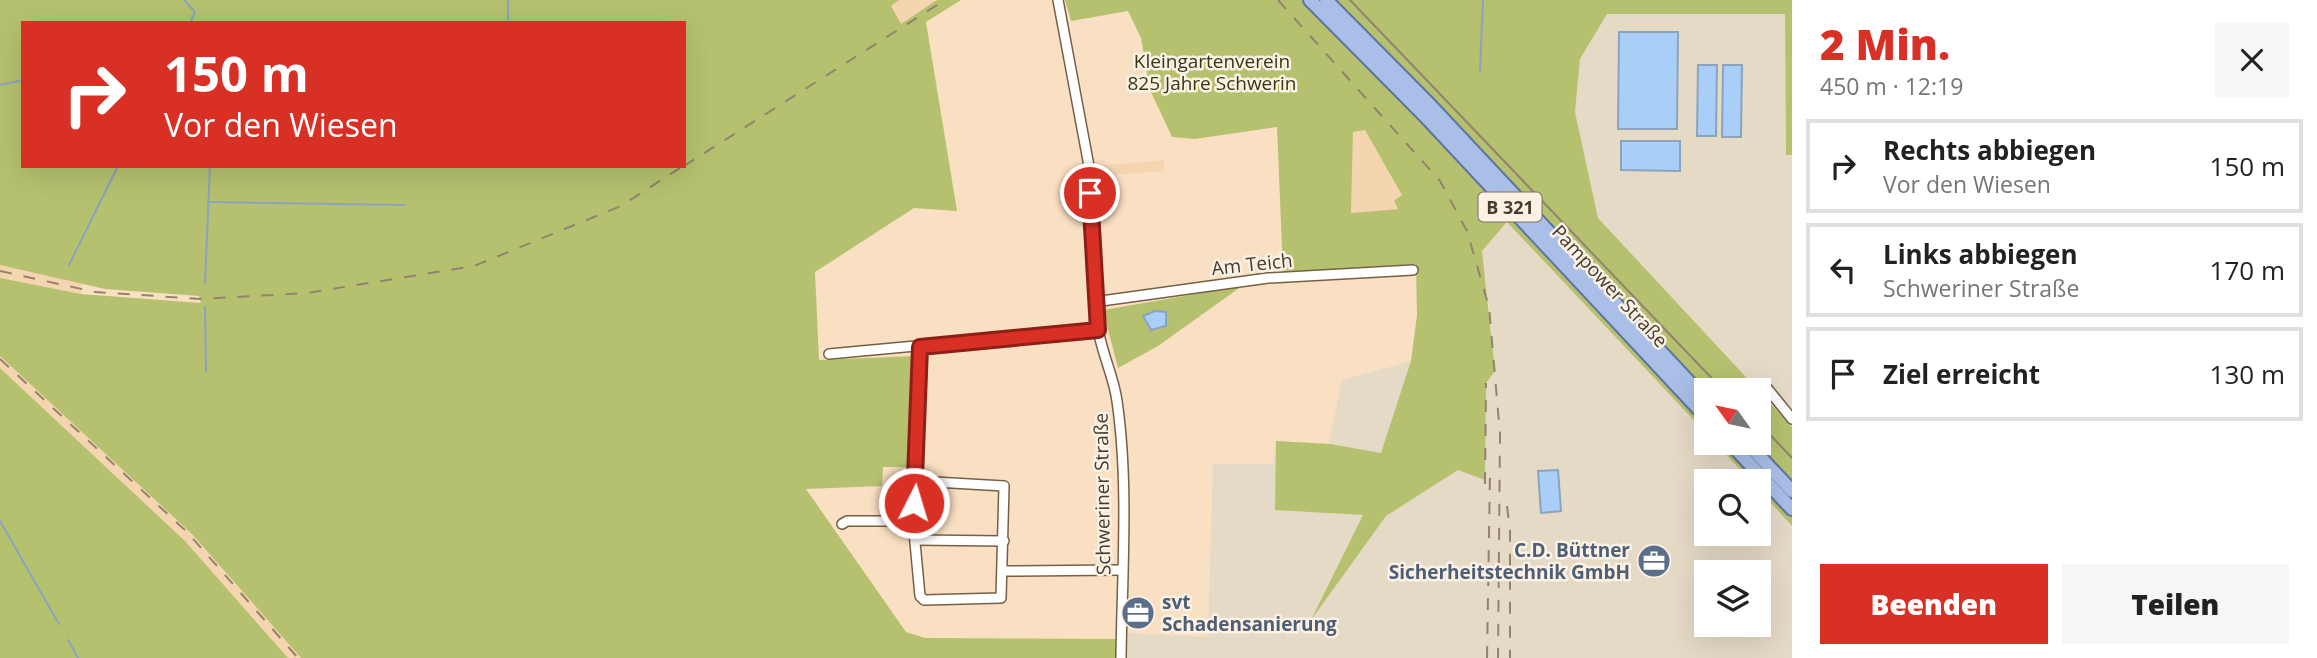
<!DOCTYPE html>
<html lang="de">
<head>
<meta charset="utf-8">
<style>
  :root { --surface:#fff; --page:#f6f6f6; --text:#222; --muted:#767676; --line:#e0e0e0; --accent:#d93025 }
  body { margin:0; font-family:"Open Sans",sans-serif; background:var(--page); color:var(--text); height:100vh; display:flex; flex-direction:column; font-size:26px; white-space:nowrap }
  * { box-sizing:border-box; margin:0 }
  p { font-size:23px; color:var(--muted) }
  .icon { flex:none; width:38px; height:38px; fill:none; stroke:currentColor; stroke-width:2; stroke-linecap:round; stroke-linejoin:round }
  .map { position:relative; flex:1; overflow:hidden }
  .details { display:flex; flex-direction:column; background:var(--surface); width:525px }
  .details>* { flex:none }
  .banner { position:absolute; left:21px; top:21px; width:665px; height:147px; border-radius:0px; box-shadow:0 7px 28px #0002; background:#d93025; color:#fff; overflow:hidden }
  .needle { width:46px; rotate:303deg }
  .tools { position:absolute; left:1694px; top:378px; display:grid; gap:14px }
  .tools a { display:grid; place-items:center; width:77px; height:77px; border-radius:0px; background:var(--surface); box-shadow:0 7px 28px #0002; font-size:35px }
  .pin { position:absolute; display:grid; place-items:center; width:60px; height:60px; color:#fff; margin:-30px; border:4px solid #fff; border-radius:50%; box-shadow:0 2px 7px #0007 }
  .me { position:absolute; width:77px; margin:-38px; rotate:5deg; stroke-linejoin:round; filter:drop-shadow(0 0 5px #0008) }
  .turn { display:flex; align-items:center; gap:24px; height:147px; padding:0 28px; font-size:32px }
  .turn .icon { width:91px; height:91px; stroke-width:2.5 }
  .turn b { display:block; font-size:49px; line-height:60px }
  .round { display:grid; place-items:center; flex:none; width:74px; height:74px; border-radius:0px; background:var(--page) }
  .overview { display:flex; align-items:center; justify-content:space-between; height:119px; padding:0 28px }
  h1 { font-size:42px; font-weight:800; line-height:52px; color:var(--accent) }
  .primary-button { display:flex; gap:14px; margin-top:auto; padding:14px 28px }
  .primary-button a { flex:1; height:80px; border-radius:0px; background:var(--accent); color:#fff; font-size:28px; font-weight:800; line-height:80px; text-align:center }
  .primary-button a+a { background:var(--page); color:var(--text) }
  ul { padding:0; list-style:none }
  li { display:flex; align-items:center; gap:21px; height:94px; margin:0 14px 10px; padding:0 14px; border:4px solid var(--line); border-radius:0px }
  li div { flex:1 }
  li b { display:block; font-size:26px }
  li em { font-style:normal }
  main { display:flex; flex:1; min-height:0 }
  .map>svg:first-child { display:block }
  .commercial { fill:#e5dac6; fill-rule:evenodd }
  .built { fill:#f4d5b0 }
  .green { fill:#b5c16f; fill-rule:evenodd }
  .water { fill:#a9cff8; stroke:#8ba3bc; stroke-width:2 }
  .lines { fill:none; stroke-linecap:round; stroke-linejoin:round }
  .stream { stroke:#8ba3bc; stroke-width:2 }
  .minor-casing { stroke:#766045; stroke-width:12 }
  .major-casing { stroke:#60759e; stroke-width:16 }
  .minor { stroke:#fff; stroke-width:9 }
  .major { stroke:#a9bfe8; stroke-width:12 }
  .tram { stroke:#93826e; stroke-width:2 }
  .rail { stroke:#93826e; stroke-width:2; stroke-dasharray:12 12; stroke-linecap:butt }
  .route-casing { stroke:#8d1f18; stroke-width:18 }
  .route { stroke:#d93025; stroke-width:12 }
  .labels { text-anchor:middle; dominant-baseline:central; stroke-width:5; stroke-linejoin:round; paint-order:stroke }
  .shield { fill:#fbf1e4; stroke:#7c7265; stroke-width:2 }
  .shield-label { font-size:18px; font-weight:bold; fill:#453b2f }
  .park-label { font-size:19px; fill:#343912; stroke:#fbf1e4 }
  .street-label { font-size:19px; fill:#453b2f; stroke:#fbf1e4 }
  .service-label { font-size:19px; font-weight:bold; fill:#4e5e75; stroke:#fbf1e4; text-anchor:end }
</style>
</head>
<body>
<main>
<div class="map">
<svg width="1792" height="658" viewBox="0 0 1792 658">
  <rect width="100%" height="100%" fill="#fae0c2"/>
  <g class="commercial">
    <polygon points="1607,14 1785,14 1786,155 1792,155 1792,427 1598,218 1575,112 1580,59"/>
    <path d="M1508 222 1706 433V443H1715L1751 481H1706V534H1759V490L1792 526V658H1121L1122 639 1127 633 1208 637 1213 464H1273L1276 441 1329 444 1342 380 1411 361 1492 331 1482 251ZM1706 572H1759V625H1706Z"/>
  </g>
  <g class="built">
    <polygon points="899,0 937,0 901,25 891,6"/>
    <polygon points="1365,129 1403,196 1399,209 1351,213 1353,132"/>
    <polygon points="1164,160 1164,171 1097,176 1096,166"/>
    <polygon points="0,265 82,283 81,294 0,278"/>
    <polygon points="0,356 192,534 301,658 288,658 185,541 0,368"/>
  </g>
  <g class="green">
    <path d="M0 0H899L891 6 901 24 937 0H961L926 22 957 211 914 208 815 272 819 360 914 356 910 467H883L882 486 806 489 906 632 925 638 1122 639 1121 658H301L192 534 0 356V278L81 294 201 303 199 296 105 289 0 265ZM23 23H684V166H23Z"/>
    <path d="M1065 0H1792V155H1786L1785 14H1607L1580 59 1575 112 1598 218 1758 390H1706V433L1507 222 1482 251 1495 371 1486 383 1485 480 1458 470 1386 516 1311 620 1363 515 1275 510 1276 441 1330 444 1381 453 1411 361 1417 315 1416 264 1283 272 1277 127 1195 139 1172 137 1150 90 1141 38 1128 11 1071 21ZM1365 130 1402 195 1394 201 1398 209 1351 213 1353 132Z"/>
    <polygon points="1242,286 1158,346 1118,368 1103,310"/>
    <polygon points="0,368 185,541 288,658 0,658"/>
    <polygon points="1759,391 1792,427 1792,526 1759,490 1759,481 1751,481 1715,443 1759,443"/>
  </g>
  <g class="water">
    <polygon points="1619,32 1678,32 1677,129 1618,129"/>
    <polygon points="1698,65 1717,65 1716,136 1697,136"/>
    <polygon points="1723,65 1742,65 1741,137 1722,137"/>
    <polygon points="1621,141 1680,141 1680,171 1621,170"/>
    <polygon points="1155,311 1166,312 1166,326 1151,330 1143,316"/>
    <polygon points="1558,470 1561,511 1541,513 1538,471"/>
  </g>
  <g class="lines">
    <g class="stream">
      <polyline points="184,0 195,12 190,23"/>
      <polyline points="508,23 508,0"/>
      <polyline points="1480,71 1483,0"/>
      <polyline points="0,85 23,80"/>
      <polyline points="208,202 405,205"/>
      <polyline points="69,265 118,166"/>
      <polyline points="205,283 210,166"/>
      <polyline points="205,307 206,371"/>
      <polyline points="0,521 59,624"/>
      <polyline points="68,640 78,658"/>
    </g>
    <defs>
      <g id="minor">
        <path d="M1058 0 1089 166 1098 329C1102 354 1114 377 1117 401 1129 483 1122 575 1121 658"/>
        <polyline points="1094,302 1268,278 1413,270"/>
        <polyline points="829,354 1098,329"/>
        <polyline points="1767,388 1792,419"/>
        <polyline points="917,481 913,521 920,596 924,600 1001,598 1004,486 917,481 920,347"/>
        <polyline points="842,524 847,521 913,521"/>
        <polyline points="916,540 1004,541"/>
        <polyline points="1004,571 1122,570"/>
      </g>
      <g id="major">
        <polyline points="1310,0 1424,115 1706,417"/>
        <polyline points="1326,0 1431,106 1706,400"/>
        <polyline points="1730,443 1792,509"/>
        <polyline points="1747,443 1792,491"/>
      </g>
    </defs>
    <use href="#minor" class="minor-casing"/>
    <use href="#major" class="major-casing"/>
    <use href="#minor" class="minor"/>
    <use href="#major" class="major"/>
    <g class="tram">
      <polyline points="1350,0 1723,390"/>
      <polyline points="1759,423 1792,458"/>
    </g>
    <g class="rail">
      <polyline points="1278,0 1440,181 1467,231 1489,307 1500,434 1498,658"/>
      <polyline points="684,166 945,0"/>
      <polyline points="0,271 95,292 201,299 307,293 474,266 621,206 683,166"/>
      <polyline points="0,359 187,532 298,658"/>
      <polyline points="1485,484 1486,383"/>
      <polyline points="1507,506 1510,531 1510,658"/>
      <polyline points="1487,658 1490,473"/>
    </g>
  </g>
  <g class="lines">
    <defs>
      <polyline id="route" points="914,503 920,347 1098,330 1090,193"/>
    </defs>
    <use href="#route" class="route-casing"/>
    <use href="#route" class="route"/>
  </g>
  <defs>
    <symbol id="office-disc" viewBox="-11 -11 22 22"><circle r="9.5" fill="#5c6f8a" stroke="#fbf1e4"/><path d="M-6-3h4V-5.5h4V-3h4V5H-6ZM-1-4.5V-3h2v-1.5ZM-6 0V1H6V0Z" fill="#fff"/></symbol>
  </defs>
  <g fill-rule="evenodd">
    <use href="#office-disc" x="1635" y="542" width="38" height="38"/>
    <use href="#office-disc" x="1119" y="594" width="38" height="38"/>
  </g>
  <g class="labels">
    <rect class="shield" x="1478.5" y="192.5" width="63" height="29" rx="5"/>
    <g class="shield-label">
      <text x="1510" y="207">B 321</text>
    </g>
    <g class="park-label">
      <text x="1212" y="61">Kleingartenverein<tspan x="1212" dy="22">825 Jahre Schwerin</tspan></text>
    </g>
    <g class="street-label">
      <text transform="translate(1252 264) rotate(-6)">Am Teich</text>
      <text transform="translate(1610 286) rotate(47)">Pampower Straße</text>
      <text transform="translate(1102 494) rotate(-91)">Schweriner Straße</text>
    </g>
    <g class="service-label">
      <text x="1630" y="550">C.D. Büttner<tspan x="1630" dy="22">Sicherheitstechnik GmbH</tspan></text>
      <text x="1162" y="602" text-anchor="start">svt<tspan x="1162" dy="22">Schadensanierung</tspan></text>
    </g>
  </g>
</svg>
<div class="tools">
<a><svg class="needle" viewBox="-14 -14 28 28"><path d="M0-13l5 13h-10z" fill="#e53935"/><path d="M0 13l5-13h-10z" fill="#767676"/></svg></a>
<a><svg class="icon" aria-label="search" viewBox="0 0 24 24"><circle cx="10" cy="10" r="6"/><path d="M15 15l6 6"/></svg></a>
<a><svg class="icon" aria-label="layers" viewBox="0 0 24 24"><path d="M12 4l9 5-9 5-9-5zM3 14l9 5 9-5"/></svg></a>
</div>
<div class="pin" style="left:1090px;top:193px;background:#d93025"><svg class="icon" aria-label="arrive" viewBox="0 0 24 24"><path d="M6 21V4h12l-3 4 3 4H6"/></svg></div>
<svg class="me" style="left:914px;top:503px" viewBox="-20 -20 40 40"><circle r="17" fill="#d93025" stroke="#fff" stroke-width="3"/><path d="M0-11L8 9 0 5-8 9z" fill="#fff"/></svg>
<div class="banner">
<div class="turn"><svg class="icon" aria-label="right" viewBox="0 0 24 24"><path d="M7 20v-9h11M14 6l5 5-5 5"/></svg><div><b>150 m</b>Vor den Wiesen</div></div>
</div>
</div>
<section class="details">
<div class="overview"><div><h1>2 Min.</h1><p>450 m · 12:19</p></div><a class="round"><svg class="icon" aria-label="close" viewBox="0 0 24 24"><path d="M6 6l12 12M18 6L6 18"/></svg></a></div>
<ul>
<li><svg class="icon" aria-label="right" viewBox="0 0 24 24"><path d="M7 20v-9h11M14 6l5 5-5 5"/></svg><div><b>Rechts abbiegen</b><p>Vor den Wiesen</p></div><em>150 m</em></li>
<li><svg class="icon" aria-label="left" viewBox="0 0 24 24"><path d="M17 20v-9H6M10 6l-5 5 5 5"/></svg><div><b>Links abbiegen</b><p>Schweriner Straße</p></div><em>170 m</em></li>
<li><svg class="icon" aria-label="arrive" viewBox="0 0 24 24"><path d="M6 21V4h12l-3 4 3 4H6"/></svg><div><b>Ziel erreicht</b></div><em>130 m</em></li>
</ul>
<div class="primary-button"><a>Beenden</a><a>Teilen</a></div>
</section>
</main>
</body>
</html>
